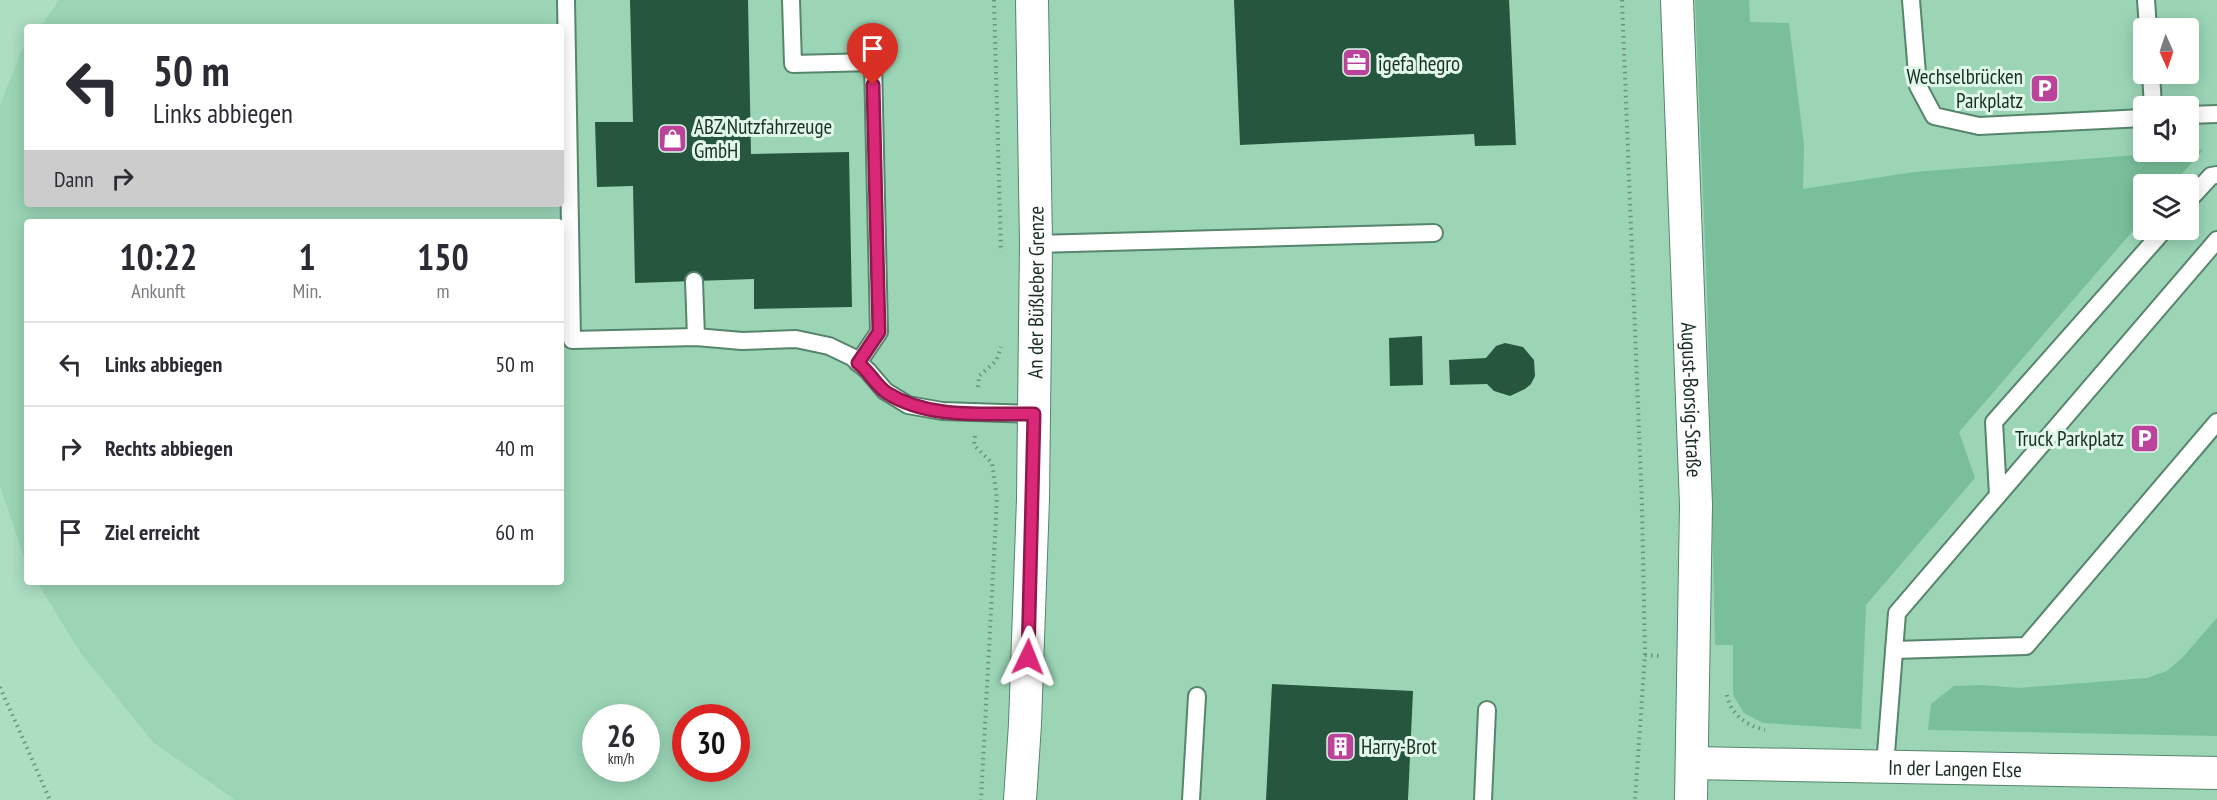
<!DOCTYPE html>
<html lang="de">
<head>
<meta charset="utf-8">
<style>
  :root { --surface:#fff; --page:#f7f7f7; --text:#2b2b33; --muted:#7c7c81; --line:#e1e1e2 }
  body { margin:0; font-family:"PT Sans Narrow",sans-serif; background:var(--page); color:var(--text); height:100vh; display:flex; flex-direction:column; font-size:22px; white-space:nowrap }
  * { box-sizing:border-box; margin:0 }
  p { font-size:20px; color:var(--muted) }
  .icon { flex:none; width:33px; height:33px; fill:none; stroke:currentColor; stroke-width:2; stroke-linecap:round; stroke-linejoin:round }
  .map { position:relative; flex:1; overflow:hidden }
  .sheet { position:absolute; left:24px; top:219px; width:540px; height:366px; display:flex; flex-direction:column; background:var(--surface); border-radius:6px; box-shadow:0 3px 15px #0003 }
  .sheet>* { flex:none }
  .banner { position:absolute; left:24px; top:24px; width:540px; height:183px; border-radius:6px; box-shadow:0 3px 15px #0003; background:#fff; color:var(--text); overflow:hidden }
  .needle { width:39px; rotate:177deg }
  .buttons { position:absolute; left:2133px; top:18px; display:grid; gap:12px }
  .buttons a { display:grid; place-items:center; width:66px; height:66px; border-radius:6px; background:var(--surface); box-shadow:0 3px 15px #0003; font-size:30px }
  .speed { position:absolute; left:582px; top:704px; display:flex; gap:12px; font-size:30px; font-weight:700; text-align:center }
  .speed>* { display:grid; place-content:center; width:78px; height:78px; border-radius:50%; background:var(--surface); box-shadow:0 3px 15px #0003; line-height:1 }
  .speed small { font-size:15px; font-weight:400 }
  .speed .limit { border:9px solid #d22; background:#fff; color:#111 }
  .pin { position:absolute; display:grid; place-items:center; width:51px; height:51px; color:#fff; margin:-62px -26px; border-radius:50% 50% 50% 0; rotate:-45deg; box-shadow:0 0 6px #0007 }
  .pin .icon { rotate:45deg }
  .me { position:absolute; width:66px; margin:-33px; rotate:2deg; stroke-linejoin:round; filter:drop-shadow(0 0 4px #0008) }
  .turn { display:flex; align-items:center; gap:21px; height:126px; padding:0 30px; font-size:27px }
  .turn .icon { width:78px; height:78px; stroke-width:2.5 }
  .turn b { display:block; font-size:42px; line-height:51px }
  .then { display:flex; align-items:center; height:57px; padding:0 30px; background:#0003; gap:12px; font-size:22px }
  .eta { display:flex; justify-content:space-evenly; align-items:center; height:102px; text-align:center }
  .eta b { font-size:36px; font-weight:700; line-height:42px }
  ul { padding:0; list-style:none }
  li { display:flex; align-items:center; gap:18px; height:84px; padding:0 30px; border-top:2px solid var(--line) }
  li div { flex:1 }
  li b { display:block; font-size:22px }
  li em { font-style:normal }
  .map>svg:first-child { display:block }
  .built { fill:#9bd5b6; fill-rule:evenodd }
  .green { fill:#79bf9b }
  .building { fill:#27563f }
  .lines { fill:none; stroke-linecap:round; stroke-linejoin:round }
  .lane-casing { stroke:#56856c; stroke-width:20 }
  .street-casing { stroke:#56856c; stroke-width:34 }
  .path { stroke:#6c917c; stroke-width:4; stroke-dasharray:1.5 4.5; stroke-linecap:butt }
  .lane { stroke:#fff; stroke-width:16 }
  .street { stroke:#fff; stroke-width:32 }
  .route-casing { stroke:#8e194d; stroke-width:15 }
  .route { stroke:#db2777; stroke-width:10 }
  .labels { text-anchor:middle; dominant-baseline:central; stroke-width:6; stroke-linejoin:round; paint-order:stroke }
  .poi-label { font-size:21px; fill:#1b2f24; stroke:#dff8ea; text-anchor:start }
  .street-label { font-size:21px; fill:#1b2f24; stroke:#dff8ea }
</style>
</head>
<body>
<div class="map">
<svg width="2217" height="800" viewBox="0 0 2217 800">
  <rect width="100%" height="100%" fill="#acdec2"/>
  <path class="built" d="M59 0H2217V800H235L153 742 80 652 37 582H561V222H27V566L0 486V105L21 52 27 44V204H561V27H40ZM2144 28H2188V74H2144ZM2144 106H2188V152H2144ZM2144 184H2188V230H2144ZM596 717H646V768H596ZM686 717H736V768H686Z"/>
  <g class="green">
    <polygon points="1695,0 1749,0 1750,22 1789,23 1804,145 1803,189 1914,172 2203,150 2173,184 2144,184 2143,219 1959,432 1975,478 1866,605 1861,729 1763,723 1744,713 1733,695 1733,645 1715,645 1707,293"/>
    <polygon points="2217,618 2217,736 1928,730 1931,704 1954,686 1981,685 2019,688 2147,678 2167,671 2182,658"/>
  </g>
  <g class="building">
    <polygon points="630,0 748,0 751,154 849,152 852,307 754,309 754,279 635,283 633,186 597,187 595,122 633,122"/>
    <polygon points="1234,0 1509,0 1516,145 1475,146 1474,134 1240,145"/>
    <polygon points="1422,336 1423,385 1390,386 1389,338"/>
    <polygon points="1505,343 1523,347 1534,360 1535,376 1531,384 1525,389 1510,396 1494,391 1487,384 1450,385 1449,360 1486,358 1496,346"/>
    <polygon points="1272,684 1413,691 1408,800 1266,800"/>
  </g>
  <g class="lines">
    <defs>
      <g id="lane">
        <polyline points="566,0 572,340 696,337 742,341 796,339 829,346 852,357 868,371 885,391 908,405 942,411 1034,414"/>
        <polyline points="791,0 793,64 873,62 879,332 858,363"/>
        <polyline points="1911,0 1918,86 1934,116 1979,126 2144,118"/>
        <polyline points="2146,0 2148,28"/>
        <polyline points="2151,74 2153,106"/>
        <polyline points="2188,115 2217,114"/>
        <polyline points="2188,201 2211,176 2217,175"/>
        <polyline points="1036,244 1434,233"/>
        <polyline points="694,281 696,337"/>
        <polyline points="1998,495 1994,422 2164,230"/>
        <polyline points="1894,650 2026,646 2217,422"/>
        <polyline points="1885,766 1897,613 2217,240"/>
        <polyline points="1191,800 1197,696"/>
        <polyline points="1483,800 1487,710"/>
      </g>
      <g id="street">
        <path id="s1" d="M1677 0 1696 505 1691 800"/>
        <path id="s2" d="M1693 763 2217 773"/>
        <path id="s3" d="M1020 800 1025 724 1033 499 1036 244 1032 0"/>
      </g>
    </defs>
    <use href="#lane" class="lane-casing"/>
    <use href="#street" class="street-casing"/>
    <g class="path">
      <polyline points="994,0 1001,252"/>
      <polyline points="1622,0 1642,507 1645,655 1635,800"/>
      <polyline points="978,387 979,376 996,361 1001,347"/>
      <polyline points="975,436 974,445 992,463 997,498 981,800"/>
      <polyline points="1645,655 1662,656"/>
      <polyline points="0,687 50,800"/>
      <path d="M1727 695C1730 714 1747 726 1765 730"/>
    </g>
    <use href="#lane" class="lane"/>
    <use href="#street" class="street"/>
  </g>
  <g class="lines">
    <defs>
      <path id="route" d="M873 85 879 332 858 363C869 371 876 386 887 393 930 420 986 413 1034 414L1028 657"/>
    </defs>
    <use href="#route" class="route-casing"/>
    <use href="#route" class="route"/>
  </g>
  <defs>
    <symbol id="office-square" viewBox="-11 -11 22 22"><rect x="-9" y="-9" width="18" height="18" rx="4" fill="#bb449a" stroke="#dff8ea"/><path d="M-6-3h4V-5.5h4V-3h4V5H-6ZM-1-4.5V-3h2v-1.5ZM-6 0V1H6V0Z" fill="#fff"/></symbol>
    <symbol id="parking-square" viewBox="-11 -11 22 22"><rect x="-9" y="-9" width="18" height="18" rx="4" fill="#bb449a" stroke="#dff8ea"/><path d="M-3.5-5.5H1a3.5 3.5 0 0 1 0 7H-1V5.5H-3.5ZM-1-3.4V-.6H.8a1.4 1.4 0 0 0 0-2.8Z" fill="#fff"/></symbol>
    <symbol id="shop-square" viewBox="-11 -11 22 22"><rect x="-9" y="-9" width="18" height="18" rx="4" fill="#bb449a" stroke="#dff8ea"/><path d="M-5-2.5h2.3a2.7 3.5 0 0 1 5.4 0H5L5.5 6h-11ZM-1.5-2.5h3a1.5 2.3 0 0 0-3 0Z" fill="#fff"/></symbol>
    <symbol id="building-square" viewBox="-11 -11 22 22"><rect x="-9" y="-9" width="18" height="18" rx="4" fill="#bb449a" stroke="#dff8ea"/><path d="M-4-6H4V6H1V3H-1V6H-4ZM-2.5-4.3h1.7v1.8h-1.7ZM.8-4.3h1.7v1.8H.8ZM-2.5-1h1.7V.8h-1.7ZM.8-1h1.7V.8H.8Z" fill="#fff"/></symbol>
  </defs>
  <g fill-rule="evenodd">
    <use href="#office-square" x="1340" y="46" width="33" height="33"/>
    <use href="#parking-square" x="2028" y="72" width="33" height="33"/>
    <use href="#shop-square" x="656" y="122" width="33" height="33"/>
    <use href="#parking-square" x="2128" y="422" width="33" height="33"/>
    <use href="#building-square" x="1324" y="730" width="33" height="33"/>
  </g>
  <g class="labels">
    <g class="poi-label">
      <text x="1378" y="63">igefa hegro</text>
      <text x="2023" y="76" text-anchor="end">Wechselbrücken<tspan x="2023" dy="24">Parkplatz</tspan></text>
      <text x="694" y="126">ABZ Nutzfahrzeuge<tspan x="694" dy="24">GmbH</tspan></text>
      <text x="2124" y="438" text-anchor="end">Truck Parkplatz</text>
      <text x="1361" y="746">Harry-Brot</text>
    </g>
    <g class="street-label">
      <text stroke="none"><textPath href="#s3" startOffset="508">An der Büßleber Grenze</textPath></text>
      <text stroke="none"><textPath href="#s1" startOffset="400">August-Borsig-Straße</textPath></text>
      <text stroke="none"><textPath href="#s2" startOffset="262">In der Langen Else</textPath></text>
    </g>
  </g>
</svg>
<div class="buttons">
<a><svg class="needle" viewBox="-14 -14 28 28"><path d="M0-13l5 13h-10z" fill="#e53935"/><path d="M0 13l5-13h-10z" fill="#7c7c81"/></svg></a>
<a><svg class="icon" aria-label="sound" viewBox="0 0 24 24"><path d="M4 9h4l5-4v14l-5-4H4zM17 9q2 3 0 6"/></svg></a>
<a><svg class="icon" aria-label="layers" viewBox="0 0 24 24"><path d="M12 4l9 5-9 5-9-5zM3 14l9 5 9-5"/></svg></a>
</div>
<div class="speed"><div>26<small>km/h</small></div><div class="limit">30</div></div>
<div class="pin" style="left:873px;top:85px;background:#d93025"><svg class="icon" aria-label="arrive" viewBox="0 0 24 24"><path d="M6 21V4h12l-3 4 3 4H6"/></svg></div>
<svg class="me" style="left:1028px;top:657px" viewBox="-20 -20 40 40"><path d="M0-17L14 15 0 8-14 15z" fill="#db2777" stroke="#fff" stroke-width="4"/></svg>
<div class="banner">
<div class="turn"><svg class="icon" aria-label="left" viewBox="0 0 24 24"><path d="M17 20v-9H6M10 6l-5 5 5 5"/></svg><div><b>50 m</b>Links abbiegen</div></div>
<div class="then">Dann<svg class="icon" aria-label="right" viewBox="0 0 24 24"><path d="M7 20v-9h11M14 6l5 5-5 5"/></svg></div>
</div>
<section class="sheet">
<div class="eta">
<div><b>10:22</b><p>Ankunft</p></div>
<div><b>1</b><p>Min.</p></div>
<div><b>150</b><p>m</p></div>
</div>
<ul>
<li><svg class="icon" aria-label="left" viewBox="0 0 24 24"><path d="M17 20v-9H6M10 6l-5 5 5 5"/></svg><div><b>Links abbiegen</b></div><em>50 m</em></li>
<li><svg class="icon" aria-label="right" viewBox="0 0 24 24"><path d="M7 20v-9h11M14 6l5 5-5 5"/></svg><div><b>Rechts abbiegen</b></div><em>40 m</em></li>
<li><svg class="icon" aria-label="arrive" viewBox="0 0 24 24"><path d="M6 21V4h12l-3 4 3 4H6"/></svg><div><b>Ziel erreicht</b></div><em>60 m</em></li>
</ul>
</section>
</div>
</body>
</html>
